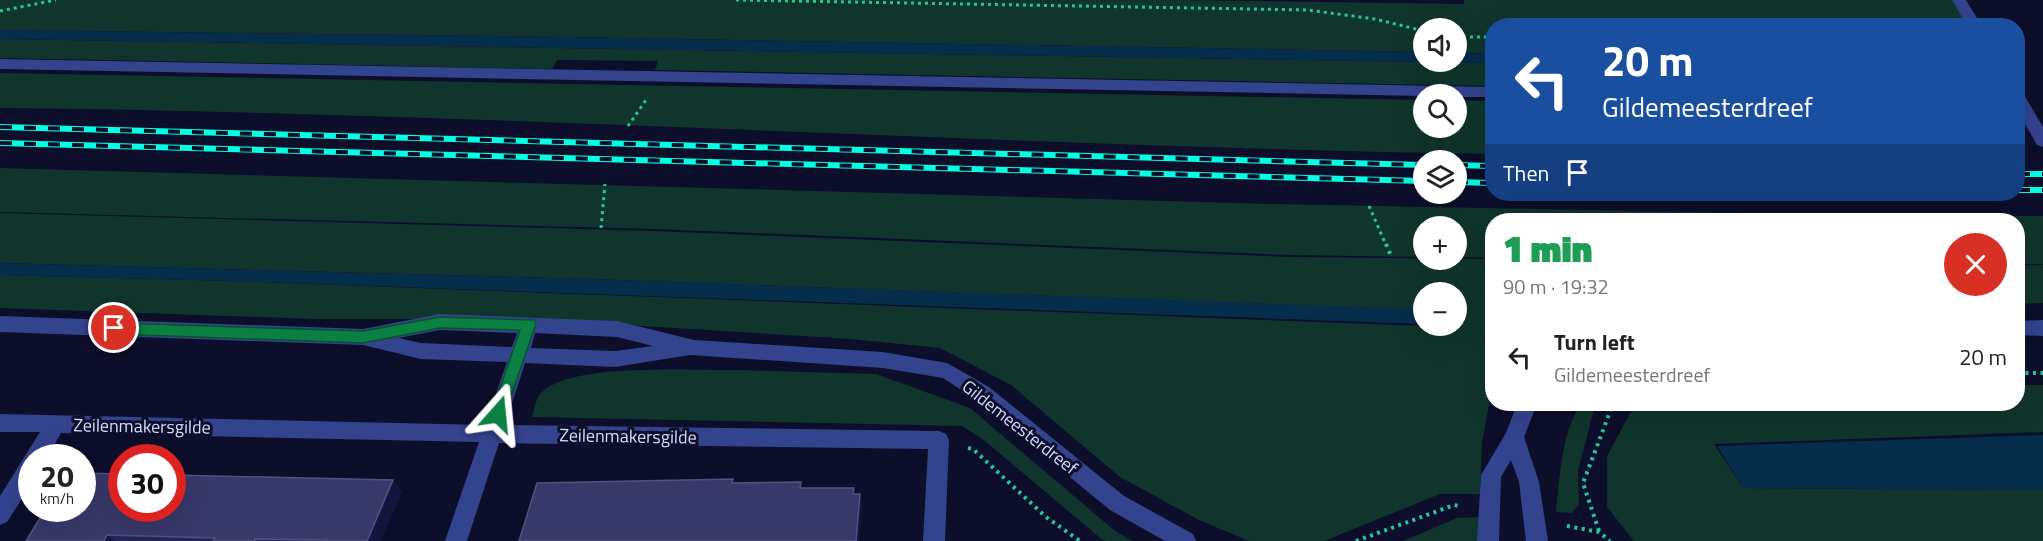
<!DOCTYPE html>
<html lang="en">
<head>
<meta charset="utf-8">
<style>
  :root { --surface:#fff; --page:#f2f2f2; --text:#222; --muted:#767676 }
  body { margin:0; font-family:"Titillium Web",sans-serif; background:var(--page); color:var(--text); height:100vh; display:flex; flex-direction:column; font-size:22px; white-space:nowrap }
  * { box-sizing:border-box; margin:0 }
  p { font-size:20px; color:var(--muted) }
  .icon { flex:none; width:33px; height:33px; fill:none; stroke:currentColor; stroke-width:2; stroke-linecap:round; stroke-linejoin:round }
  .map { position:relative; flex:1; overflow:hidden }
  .drawer { position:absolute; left:1485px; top:213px; width:540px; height:198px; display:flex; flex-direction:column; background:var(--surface); border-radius:24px; box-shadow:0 6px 24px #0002 }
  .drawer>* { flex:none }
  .hud { position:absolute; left:1485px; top:18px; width:540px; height:183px; border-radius:24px; box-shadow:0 6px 24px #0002; background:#1a4fa0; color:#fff; overflow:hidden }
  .buttons { position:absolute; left:1413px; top:18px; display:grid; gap:12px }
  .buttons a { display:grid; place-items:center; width:54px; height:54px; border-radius:50%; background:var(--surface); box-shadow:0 6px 24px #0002; font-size:30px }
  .speed { position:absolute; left:18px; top:444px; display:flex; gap:12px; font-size:30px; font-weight:700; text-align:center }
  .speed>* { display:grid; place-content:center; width:78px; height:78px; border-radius:50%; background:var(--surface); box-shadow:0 6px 24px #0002; line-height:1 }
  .speed small { font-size:15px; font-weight:400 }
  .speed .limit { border:9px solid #d22; background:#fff; color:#111 }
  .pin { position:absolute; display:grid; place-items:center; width:51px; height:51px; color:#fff; margin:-26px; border:3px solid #fff; border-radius:50%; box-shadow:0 2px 6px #0007 }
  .me { position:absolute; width:66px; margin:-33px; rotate:18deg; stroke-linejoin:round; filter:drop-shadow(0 0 4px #0008) }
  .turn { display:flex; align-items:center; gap:21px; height:126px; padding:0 18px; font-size:27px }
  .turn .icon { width:78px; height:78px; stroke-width:2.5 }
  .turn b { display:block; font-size:42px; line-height:51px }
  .then { display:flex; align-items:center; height:57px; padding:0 18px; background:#0003; gap:12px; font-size:22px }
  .round { display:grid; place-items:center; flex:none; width:63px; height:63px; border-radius:32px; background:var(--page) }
  .summary { display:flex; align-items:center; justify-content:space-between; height:102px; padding:0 18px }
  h1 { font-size:36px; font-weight:800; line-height:45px; color:#1e9e55 }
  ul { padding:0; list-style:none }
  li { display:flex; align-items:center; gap:18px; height:84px; padding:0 18px }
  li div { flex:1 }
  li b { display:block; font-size:22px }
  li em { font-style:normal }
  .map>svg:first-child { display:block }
  .green { fill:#10352c }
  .water { fill:#052d4c }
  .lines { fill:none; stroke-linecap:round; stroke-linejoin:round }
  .path-far1 { stroke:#22c79b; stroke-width:3; stroke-dasharray:3 4; stroke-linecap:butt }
  .path { stroke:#22c79b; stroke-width:4; stroke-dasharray:3 4.5; stroke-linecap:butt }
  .minor { fill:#34438e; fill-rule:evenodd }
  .rail-casing { stroke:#03ffe4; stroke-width:6 }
  .rail { stroke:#0d0e2a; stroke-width:4; stroke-dasharray:12; stroke-linecap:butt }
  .wall { fill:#242659 }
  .shaded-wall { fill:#13143f }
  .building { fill:#38396b; stroke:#515282; stroke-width:1.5 }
  .route { fill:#0b8043; stroke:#07532c; stroke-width:1.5 }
  .labels { text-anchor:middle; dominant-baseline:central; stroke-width:6; stroke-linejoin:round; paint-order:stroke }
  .street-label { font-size:18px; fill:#d7daff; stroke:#0d0e2a }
</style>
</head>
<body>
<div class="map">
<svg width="2043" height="541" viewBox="0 0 2043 541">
  <rect width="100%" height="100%" fill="#0d0e2a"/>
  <g class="green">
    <polygon points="0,0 1174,0 1464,4 1464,0 1952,0 1968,25 1492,26 1492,54 1457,53 1456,28 1424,28 1423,52 568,37 0,30"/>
    <polygon points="0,39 1492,63 1492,86 655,70 658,61 557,60 552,69 0,58"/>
    <path d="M0 73 1423 100 1424 128H1456L1457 100 1492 101V154C995 146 498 113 0 108Z"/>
    <polygon points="0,168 1272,204 1902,216 2043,216 2043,264 2018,264 2018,220 1492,220 1492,258 1457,257 1456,226 1424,226 1423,257 1290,255 656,229 0,212"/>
    <polygon points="0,213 655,231 1290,257 1492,259 1492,389 1482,442 1480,494 1440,494 1324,541 1249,541 1199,520 1120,477 1011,385 940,348 851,339 530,319 315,319 0,308 0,275 233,281 1424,326 1456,326 1456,292 1424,292 1423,310 591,279 0,263"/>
    <polygon points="2043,265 2043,303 2018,304 2018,266"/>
    <path d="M739 370 876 374 970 408 1114 530 1132 541H1105L1099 537 985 441 962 426 532 417C534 410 536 397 542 392 573 362 694 371 739 370Z"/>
    <polygon points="2018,385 2043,385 2043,432 1714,444 1743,488 2043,490 2043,541 1634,541 1607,507 1607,456 1633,408 1649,404 2018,404"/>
    <path d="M1582 404H1602L1594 409 1578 471 1579 504 1572 513 1556 512C1559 483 1562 426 1582 404Z"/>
    <polygon points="1484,517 1481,541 1403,541 1457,518"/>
  </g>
  <g class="water">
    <polygon points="0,30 568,37 1423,52 1424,62 1456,62 1457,53 1492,54 1492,63 0,39"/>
    <polygon points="0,263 591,279 1413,309 1423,310 1424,324 233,281 0,275"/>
    <polygon points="2043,435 2043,490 1743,488 1717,446"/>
  </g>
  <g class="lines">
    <g class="path-far1">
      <polyline points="736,0 1308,10 1375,19 1424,31"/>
      <polyline points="0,11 56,0"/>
      <polyline points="1456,37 1492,37"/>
      <polyline points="628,126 646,100"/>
      <polyline points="1369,206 1386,245"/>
      <polyline points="601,228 605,184"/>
    </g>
    <g class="path">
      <polyline points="1386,244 1391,256"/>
      <polyline points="2018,373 2043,373"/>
      <polyline points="968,448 973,449 1046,517 1080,541"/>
      <polyline points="1567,526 1599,532 1610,541"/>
      <polyline points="1599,531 1583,483 1613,404"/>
      <polyline points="1356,541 1454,505 1459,506"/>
    </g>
    <g class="minor">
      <polygon points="1952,0 1966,0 1982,26 1967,26"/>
      <polygon points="0,59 1492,87 1492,97 1456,97 1456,94 1424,96 0,69"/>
      <polygon points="2018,94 2024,95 2043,127 2043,147 2037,145 2018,112"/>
      <path d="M440 314 617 321 694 340 883 352 947 363 989 387 1124 496 1193 534 1196 541H1165L1110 510 975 399 943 378 883 368 690 355 615 367 525 363 505 425 939 431 946 434 949 440 945 541H923L928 449 499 443 467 541H445L479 442 61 433 47 458H32V483L7 522 0 525V496L40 432H0V414L485 425 507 362 421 359 363 345 0 332V316L363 329ZM440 330 517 333 512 347 421 343 398 338ZM535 333 617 337 653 346 615 351 531 348Z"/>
      <polygon points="2043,320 2043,336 2018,335 2018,321"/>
      <polygon points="1517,404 1537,404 1524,437 1539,482 1548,541 1526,541 1519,482 1511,460 1501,477 1499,541 1477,541 1481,475 1506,433"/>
    </g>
    <defs>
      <g id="rail">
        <polyline points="0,127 1424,165"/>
        <polyline points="0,143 1424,181"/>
        <polyline points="1456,165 1492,166"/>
        <polyline points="2018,174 2043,174"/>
        <polyline points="1456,182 1492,183"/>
        <polyline points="2018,190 2043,190"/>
      </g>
    </defs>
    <use href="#rail" class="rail-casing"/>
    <use href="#rail" class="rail"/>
  </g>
  <polygon class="wall" points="393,480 402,491 381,541 26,541"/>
  <g class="shaded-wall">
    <polygon points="393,480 402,491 381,541 367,541"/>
    <polygon points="860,494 863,505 859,541 856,541"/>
    <polygon points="107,535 115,541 104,541"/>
  </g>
  <g class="building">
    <polygon points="82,473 122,474 122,508 172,508 172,475 393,480 367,541 327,541 327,540 255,539 254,541 213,541 215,538 107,535 104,541 26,541 46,508 82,508"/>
    <polygon points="733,479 732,483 801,482 800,488 854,488 853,494 860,494 856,541 519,541 537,483"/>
  </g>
  <polygon class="route" points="440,317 534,320 536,324 503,419 498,421 493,419 491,414 520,330 440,328 363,343 114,334 109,332 106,328 109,324 114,323 363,331"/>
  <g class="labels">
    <g class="street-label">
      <text transform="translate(142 426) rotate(1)">Zeilenmakersgilde</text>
      <text transform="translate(1020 427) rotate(38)">Gildemeesterdreef</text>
      <text transform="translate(628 436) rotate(1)">Zeilenmakersgilde</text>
    </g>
  </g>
</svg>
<div class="buttons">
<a><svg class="icon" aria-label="sound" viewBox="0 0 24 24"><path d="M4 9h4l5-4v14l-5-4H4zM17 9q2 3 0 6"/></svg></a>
<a><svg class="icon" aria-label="search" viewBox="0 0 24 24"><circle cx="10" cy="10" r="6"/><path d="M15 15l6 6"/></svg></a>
<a><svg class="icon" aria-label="layers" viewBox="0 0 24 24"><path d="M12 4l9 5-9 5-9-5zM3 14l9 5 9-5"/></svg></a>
<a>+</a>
<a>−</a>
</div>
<div class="speed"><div>20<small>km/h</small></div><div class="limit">30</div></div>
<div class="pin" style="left:114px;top:328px;background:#d93025"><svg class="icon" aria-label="arrive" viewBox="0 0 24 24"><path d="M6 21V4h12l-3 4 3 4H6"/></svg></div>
<svg class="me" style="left:498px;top:414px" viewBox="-20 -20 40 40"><path d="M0-17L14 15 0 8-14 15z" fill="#0b8043" stroke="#fff" stroke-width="4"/></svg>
<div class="hud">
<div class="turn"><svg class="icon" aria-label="left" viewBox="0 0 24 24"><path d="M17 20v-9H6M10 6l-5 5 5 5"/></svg><div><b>20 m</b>Gildemeesterdreef</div></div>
<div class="then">Then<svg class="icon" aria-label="arrive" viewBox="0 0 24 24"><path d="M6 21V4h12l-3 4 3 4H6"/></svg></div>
</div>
<section class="drawer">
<div class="summary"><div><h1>1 min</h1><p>90 m · 19:32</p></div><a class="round" style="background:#d93025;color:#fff"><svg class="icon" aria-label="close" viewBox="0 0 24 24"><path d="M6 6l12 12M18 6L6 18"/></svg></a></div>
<ul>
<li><svg class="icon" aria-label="left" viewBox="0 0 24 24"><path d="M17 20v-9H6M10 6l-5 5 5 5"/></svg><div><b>Turn left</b><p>Gildemeesterdreef</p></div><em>20 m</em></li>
</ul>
</section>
</div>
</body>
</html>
